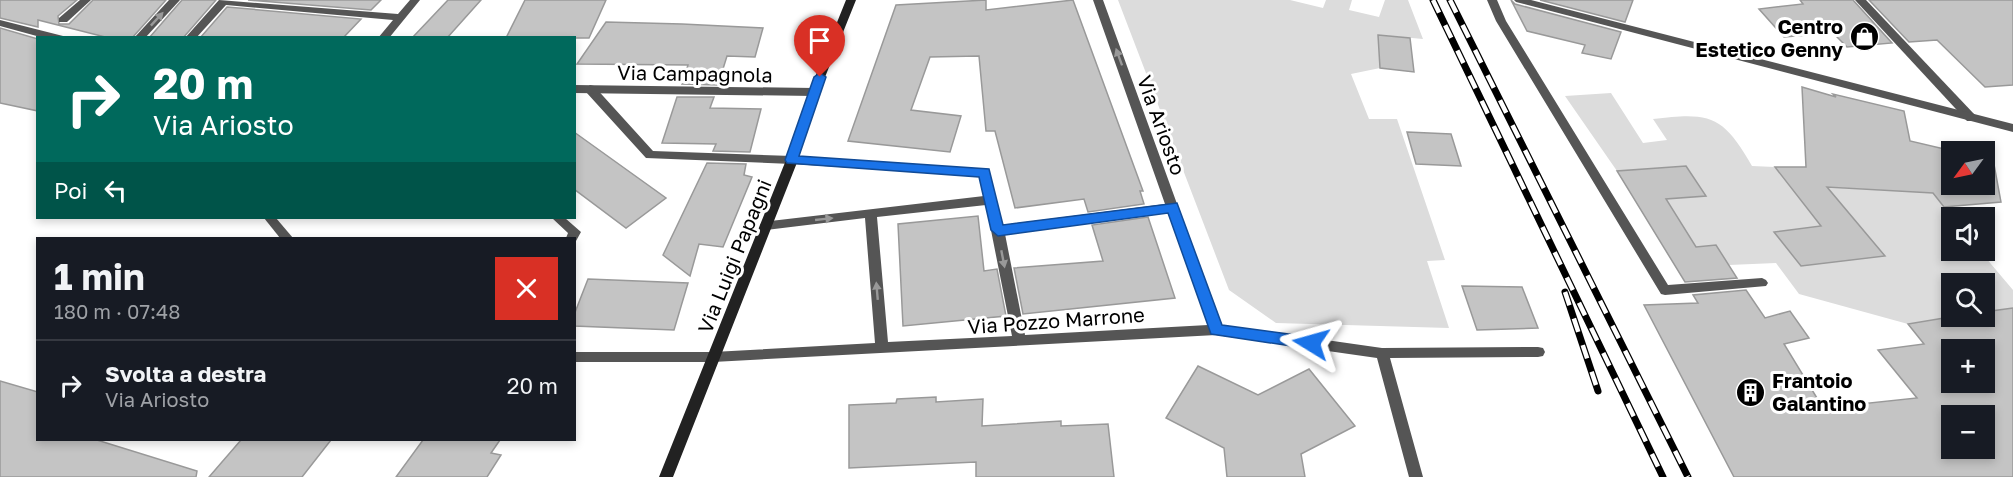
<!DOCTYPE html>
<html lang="it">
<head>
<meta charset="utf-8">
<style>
  :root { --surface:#171b24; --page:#20242c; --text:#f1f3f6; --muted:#9ea1a6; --line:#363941 }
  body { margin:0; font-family:"Golos Text",sans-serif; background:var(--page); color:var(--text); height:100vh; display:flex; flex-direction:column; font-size:22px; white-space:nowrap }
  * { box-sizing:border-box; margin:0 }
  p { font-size:20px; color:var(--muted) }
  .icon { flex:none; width:33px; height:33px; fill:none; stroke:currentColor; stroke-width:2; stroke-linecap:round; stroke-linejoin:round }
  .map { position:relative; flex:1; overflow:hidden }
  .side { position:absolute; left:36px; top:237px; width:540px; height:204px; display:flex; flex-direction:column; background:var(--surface); border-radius:0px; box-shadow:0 3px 9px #0003 }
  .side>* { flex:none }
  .guide { position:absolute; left:36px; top:36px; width:540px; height:183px; border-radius:0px; box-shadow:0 3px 9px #0003; background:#00695c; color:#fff; overflow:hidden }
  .needle { width:39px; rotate:237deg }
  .fabs { position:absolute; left:1941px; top:141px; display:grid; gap:12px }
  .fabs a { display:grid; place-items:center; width:54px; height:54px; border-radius:0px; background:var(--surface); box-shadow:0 3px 9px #0003; font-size:30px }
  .pin { position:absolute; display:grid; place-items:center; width:51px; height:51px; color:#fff; margin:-62px -26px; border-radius:50% 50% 50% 0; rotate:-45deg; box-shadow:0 0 6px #0007 }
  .pin .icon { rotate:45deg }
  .me { position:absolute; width:66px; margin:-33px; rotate:278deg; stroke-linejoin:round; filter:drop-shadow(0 0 4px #0008) }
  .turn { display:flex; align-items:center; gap:21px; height:126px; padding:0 18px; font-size:27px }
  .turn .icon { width:78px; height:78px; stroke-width:2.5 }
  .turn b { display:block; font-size:42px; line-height:51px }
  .then { display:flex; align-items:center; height:57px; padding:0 18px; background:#0003; gap:12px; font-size:22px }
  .round { display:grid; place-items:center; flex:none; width:63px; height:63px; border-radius:0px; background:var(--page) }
  .summary { display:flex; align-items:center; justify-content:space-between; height:102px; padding:0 18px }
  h1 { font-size:36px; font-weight:700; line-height:45px }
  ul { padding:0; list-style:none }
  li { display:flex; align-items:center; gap:18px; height:90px; padding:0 18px; border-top:2px solid var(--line) }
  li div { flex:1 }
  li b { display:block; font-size:22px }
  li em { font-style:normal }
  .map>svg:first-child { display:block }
  .green { fill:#dcdcdc }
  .building { fill:#c4c4c4; stroke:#999; stroke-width:1.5; fill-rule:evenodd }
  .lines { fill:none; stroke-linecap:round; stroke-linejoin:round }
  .lane { fill:#555; fill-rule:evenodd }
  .street { fill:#555; fill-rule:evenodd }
  .secondary { fill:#222; fill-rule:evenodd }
  .rail-casing { stroke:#000; stroke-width:7 }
  .rail { stroke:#fff; stroke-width:4.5; stroke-dasharray:14; stroke-linecap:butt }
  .oneway { fill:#999 }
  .route { fill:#1a73e8; stroke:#114b97; stroke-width:1.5 }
  .labels { text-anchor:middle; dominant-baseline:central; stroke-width:6; stroke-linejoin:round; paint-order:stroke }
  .poi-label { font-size:20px; font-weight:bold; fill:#000; stroke:#fff; text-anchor:end }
  .street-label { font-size:20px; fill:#000; stroke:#fff }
</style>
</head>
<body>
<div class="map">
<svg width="2013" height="477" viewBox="0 0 2013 477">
  <rect width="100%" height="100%" fill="#fff"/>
  <g class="green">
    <polygon points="1118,0 1290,0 1323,8 1326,0 1352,0 1349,10 1379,17 1385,0 1408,0 1423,39 1379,35 1380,68 1351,74 1369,119 1397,119 1445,260 1427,261 1449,328 1276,323 1229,290"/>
    <path d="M1611 93 1643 143 1667 140 1653 119C1710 112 1723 115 1752 166L1775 167 1789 185 1933 193 1953 217 1952 250 1980 251 2013 290V308L1985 312 1984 284H1952V316L1956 317 1908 324 1799 294 1776 263 1729 265 1716 245 1696 247 1666 199 1706 196 1686 166 1617 171 1565 96Z"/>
  </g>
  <g class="building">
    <polygon points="0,0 77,0 58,16 59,24 69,24 93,0 166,0 132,38 109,38 38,20 38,27 0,18"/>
    <polygon points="182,0 216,0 183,38 149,38"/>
    <polygon points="248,0 381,0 371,10"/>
    <polygon points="448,0 481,0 447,38 412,38"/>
    <polygon points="525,0 606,0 589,38 506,38"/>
    <polygon points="986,0 986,10 1073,0 1143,191 1140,191 1144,204 1088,212 1084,199 1015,208 995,131 986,131 979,56 930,57 911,110 961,116 950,152 848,141 896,5"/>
    <polygon points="1511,0 1515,4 1621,32 1611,59 1582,53 1585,45 1527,31"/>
    <polygon points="1540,0 1633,0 1625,22"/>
    <polygon points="1800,0 1853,0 1892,43 1847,47 1833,33 1784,37 1759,9 1803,4"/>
    <polygon points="1869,0 2013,0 2013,85 1985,87 1937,40 1909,42"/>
    <polygon points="227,7 361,19 343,38 200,38"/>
    <polygon points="606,22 682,24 763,28 755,57 727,56 718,85 682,84 688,65 577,64"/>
    <polygon points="0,28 38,39 38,111 0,103"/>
    <polygon points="1378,35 1410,38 1414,72 1380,68"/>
    <polygon points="1802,87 1836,97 1833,94 1904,111 1910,141 1957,152 1952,152 1952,184 1984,184 1984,157 1993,159 2001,202 1944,207 1933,193 1827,187 1885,256 1801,266 1774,232 1821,226 1775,167 1806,167"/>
    <polygon points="677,97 714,97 710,108 761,109 750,152 713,151 716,144 662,143"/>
    <polygon points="574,132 666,198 626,228 574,189"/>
    <polygon points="1407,132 1451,134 1461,166 1416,164"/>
    <polygon points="707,163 746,164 744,175 752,177 723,247 699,244 690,276 663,255"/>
    <polygon points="1686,166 1706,196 1666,199 1696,247 1716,245 1737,278 1685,282 1617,171"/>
    <polygon points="978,216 984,271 997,269 1006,316 903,326 898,224"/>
    <polygon points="1148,217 1175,298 1023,314 1014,268 1103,261 1092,225"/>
    <polygon points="588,279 688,283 674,330 574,326 574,315"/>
    <polygon points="1462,286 1522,287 1538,328 1477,330"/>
    <path d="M1746 290 1765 318 1790 311 1809 338 1784 344 1823 408 1917 398 1878 350 1924 344 1908 324 1956 316H1984V312L2013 308V477H1734L1644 305 1698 303 1693 295ZM1952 350H1984V382H1952ZM1952 416H1984V448H1952Z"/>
    <polygon points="1198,366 1258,395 1309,369 1355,426 1301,454 1305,477 1227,477 1224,448 1166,418"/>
    <polygon points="0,381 38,392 38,440 97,440 197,471 196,477 0,477"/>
    <polygon points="936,397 936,402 983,399 982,426 1061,421 1061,426 1108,424 1114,477 976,477 976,462 849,468 849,405 896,403 897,399"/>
    <polygon points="241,440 331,440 302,477 209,477"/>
    <polygon points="423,440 500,440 491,453 501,455 487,477 396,477"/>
  </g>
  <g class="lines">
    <g class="lane">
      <polygon points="1487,0 1497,0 1506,21 1668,285 1762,278 1766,280 1768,283 1766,286 1665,295 1661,294 1496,21"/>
      <polygon points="1855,0 1866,0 1975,115 1976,118 1975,121 1967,121"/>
      <polygon points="590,85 594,86 653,151 792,156 798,160 792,164 646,158 586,92 585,89"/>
    </g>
    <g class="street">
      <polygon points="80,0 91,0 67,22 59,22 59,18"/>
      <polygon points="169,0 180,0 145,38 134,38"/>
      <polygon points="219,0 398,14 410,0 420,0 389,38 378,38 393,20 226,5 196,38 185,38"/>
      <path d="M1093 0H1103L1221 325 1382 348 1538 347 1543 348 1545 352 1543 356 1538 357 1390 358 1423 477H1409L1377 358 1216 335 713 362H574V352H713L875 343 865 218 766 230 760 225 762 222 984 196 979 176 792 164 786 160 792 156 988 169 1003 225 1165 204ZM986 205 1012 336 888 342 877 217ZM1168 212 1208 325 1025 335 1005 234Z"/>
      <polygon points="1514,0 1531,0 2013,124 2013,132 1516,2"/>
      <polygon points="0,20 63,36 64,38 44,38 0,26"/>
      <polygon points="574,85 814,88 819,92 814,96 574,93"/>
      <polygon points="264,218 276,218 293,238 280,238"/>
      <polygon points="552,218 565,218 581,232 576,241 574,242 574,238 566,238 568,233"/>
    </g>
    <polygon class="secondary" points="846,0 856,0 819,92 798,160 673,477 659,477 786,160 809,92"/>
    <defs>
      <g id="rail">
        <polyline points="1433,0 1663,477"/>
        <polyline points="1450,0 1688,477"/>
        <polyline points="1565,292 1598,391"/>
      </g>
    </defs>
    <use href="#rail" class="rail-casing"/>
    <use href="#rail" class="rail"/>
  </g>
  <defs><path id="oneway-solid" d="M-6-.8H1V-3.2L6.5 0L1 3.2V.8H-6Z" transform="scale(1.5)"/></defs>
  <g class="oneway">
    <use href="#oneway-solid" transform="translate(157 19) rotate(-47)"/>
    <use href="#oneway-solid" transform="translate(1119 57) rotate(-110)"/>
    <use href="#oneway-solid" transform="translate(824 219) rotate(-6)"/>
    <use href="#oneway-solid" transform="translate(1003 259) rotate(79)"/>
    <use href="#oneway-solid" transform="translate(877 291) rotate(-95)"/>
  </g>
  <polygon class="route" points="820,73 826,77 799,156 989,169 1003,225 1177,203 1222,325 1311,337 1319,343 1317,347 1311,349 1211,334 1168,213 998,236 991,230 979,177 787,163 785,160 814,77"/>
  <defs>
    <symbol id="shop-disc" viewBox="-11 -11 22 22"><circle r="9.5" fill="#000" stroke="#fff"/><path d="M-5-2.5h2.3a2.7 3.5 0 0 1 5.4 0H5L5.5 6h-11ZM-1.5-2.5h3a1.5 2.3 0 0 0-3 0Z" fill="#fff"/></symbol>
    <symbol id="building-disc" viewBox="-11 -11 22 22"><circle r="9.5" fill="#000" stroke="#fff"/><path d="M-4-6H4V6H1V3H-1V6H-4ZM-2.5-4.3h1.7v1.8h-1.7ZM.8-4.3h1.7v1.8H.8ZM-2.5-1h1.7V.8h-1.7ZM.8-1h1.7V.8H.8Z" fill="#fff"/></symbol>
  </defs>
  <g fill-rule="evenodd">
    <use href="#shop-disc" x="1848" y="20" width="33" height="33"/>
    <use href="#building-disc" x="1734" y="376" width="33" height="33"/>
  </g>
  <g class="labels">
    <g class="poi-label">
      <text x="1843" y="26">Centro<tspan x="1843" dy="23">Estetico Genny</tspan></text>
      <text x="1772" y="380" text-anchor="start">Frantoio<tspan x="1772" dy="23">Galantino</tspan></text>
    </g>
    <g class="street-label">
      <text transform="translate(695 73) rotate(1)">Via Campagnola</text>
      <text transform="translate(1162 125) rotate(70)">Via Ariosto</text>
      <text transform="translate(734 256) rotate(-68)">Via Luigi Papagni</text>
      <text transform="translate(1056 320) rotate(-4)">Via Pozzo Marrone</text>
    </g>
  </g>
</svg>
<div class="fabs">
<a><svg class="needle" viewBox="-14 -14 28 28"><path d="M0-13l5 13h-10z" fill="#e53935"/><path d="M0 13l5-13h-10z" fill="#9ea1a6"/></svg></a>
<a><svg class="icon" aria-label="sound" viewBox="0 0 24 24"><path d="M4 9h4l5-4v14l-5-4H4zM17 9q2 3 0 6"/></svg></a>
<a><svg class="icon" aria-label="search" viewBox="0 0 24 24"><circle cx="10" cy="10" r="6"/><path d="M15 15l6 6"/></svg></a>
<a>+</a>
<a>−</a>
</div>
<div class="pin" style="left:820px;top:77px;background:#d93025"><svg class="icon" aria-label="arrive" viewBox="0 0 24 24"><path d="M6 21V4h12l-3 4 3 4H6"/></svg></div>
<svg class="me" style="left:1311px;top:343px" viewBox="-20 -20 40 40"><path d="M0-17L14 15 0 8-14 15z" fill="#1a73e8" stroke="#fff" stroke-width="4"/></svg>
<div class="guide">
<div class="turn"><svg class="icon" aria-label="right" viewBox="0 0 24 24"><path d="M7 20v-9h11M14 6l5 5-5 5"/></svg><div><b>20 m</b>Via Ariosto</div></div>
<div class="then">Poi<svg class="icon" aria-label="left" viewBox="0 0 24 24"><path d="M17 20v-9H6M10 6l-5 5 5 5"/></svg></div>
</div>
<section class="side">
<div class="summary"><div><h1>1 min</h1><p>180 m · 07:48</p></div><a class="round" style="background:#d93025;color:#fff"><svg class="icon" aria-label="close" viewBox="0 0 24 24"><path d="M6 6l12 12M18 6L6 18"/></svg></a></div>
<ul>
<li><svg class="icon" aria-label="right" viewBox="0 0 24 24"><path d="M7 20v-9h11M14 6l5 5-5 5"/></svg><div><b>Svolta a destra</b><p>Via Ariosto</p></div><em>20 m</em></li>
</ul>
</section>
</div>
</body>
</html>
